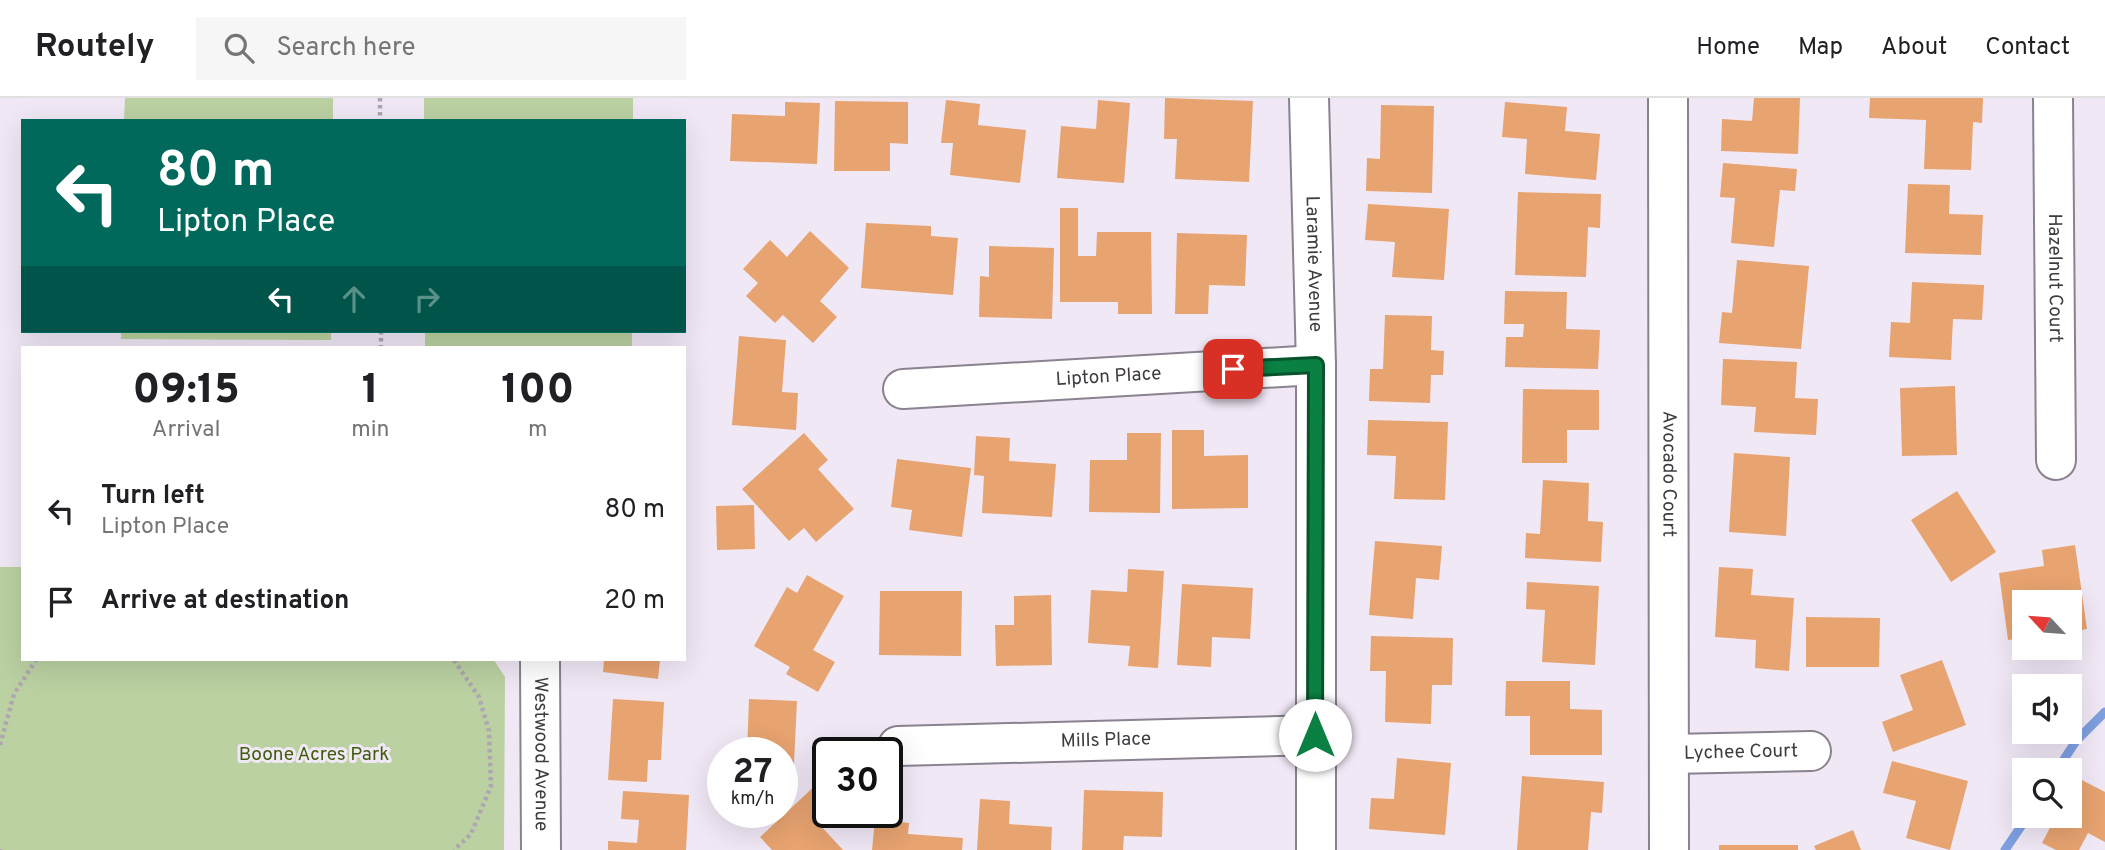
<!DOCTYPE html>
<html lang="en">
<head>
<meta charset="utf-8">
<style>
  :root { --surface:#fff; --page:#f6f6f6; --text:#202124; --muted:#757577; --line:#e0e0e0 }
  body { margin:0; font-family:Overpass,sans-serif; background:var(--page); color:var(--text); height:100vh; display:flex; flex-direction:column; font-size:26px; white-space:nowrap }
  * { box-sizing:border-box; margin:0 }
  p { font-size:23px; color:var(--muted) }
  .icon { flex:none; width:38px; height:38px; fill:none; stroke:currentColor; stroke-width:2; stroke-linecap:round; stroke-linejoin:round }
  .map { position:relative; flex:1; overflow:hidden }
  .side { position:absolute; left:21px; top:248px; width:665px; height:315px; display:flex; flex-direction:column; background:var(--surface); border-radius:0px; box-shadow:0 7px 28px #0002 }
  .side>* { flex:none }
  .top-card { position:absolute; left:21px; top:21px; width:665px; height:214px; border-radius:0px; box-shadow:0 7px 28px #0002; background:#00695c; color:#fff; overflow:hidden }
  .needle { width:46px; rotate:296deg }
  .buttons { position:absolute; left:2012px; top:492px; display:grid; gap:14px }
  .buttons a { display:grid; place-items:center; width:70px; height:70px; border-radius:0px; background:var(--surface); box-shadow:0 7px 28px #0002; font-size:35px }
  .speed { position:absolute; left:707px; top:639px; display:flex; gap:14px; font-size:35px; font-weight:700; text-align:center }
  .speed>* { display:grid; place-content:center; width:91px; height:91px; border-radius:50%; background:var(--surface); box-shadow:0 7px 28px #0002; line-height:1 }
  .speed small { font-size:18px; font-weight:400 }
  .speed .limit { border:4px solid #111; border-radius:10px; background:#fff; color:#111 }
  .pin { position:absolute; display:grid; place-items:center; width:60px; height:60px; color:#fff; margin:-30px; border-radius:14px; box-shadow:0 4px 10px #0006 }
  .me { position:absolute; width:77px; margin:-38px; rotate:0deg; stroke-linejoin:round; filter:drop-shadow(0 0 5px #0008) }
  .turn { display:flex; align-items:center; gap:24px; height:147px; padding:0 21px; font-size:32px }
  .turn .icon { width:91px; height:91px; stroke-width:2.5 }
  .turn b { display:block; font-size:49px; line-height:60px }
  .lanes { display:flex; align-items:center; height:66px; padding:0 21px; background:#0003; justify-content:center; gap:35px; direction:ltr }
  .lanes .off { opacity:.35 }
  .eta { display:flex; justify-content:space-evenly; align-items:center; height:119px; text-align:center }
  .eta b { font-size:42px; font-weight:800; line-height:49px }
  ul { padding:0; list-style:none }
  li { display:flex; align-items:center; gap:21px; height:91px; padding:0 21px }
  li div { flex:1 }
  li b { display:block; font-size:26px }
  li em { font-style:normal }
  header { display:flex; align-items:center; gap:42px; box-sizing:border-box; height:98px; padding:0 35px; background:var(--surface); border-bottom:2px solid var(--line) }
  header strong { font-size:33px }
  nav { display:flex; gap:38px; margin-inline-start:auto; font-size:24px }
  .search { width:490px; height:63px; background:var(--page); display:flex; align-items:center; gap:18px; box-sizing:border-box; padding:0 24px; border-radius:0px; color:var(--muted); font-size:26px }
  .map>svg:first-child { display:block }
  .green { fill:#bbd1a2 }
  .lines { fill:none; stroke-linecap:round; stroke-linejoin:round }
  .stream { stroke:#7e9fe1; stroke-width:9 }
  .building { fill:#e7a370 }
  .minor-casing { stroke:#8a828f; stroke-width:42 }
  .path { stroke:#aea7b1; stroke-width:4.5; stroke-dasharray:3.5 3.5; stroke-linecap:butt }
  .minor { stroke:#fff; stroke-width:38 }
  .route-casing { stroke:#07532c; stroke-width:18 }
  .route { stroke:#0b8043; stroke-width:12 }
  .labels { text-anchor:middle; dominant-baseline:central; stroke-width:6; stroke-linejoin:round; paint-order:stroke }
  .street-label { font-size:19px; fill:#3f3b41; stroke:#f1e8f6 }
  .park-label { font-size:19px; fill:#405d0e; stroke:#f1e8f6 }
</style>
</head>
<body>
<header>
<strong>Routely</strong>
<div class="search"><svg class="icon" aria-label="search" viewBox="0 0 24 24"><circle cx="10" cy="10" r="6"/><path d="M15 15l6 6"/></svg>Search here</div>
<nav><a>Home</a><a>Map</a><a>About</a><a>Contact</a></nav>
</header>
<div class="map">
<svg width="2105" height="752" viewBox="0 0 2105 752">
  <rect width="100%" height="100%" fill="#f1e8f6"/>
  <g class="green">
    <polygon points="125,0 333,0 333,23 124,23"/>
    <rect x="424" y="0" width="209" height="23"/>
    <polygon points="121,233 331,233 331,242 121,241"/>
    <rect x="425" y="233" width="207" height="17"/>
    <polygon points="0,469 23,469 23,562 494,562 505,579 504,752 0,752"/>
  </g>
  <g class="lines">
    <g class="stream">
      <polyline points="2057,672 2076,643 2105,614"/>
      <polyline points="2005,752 2028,718"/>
    </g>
  </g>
  <g class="building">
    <polygon points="1165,0 1253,3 1249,84 1175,81 1177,41 1164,41"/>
    <polygon points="1754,0 1800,0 1798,56 1721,53 1722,21 1752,23"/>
    <polygon points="1870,0 1983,0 1982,25 1973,24 1971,72 1924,71 1926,22 1869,20"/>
    <polygon points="946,2 980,6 978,27 1026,32 1020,85 950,77 953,45 941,45"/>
    <polygon points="1098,2 1130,5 1124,85 1057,80 1061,28 1096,31"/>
    <polygon points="835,3 908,4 908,46 890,45 890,73 834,73"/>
    <polygon points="785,4 820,5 817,66 730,63 732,16 785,18"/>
    <polygon points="1505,4 1567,9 1565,33 1600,36 1596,82 1525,76 1527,41 1502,39"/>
    <polygon points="1381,7 1434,8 1432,95 1366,93 1367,60 1380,61"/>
    <polygon points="1723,65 1797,71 1795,93 1780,92 1774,149 1731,145 1735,100 1720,99"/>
    <polygon points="1908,86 1950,87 1949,116 1983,117 1981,157 1905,155"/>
    <polygon points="1518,94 1601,96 1600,130 1588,129 1586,179 1515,177"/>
    <polygon points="1368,106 1449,111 1444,182 1392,179 1395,144 1365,142"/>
    <polygon points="1060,110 1078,110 1078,158 1096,158 1097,134 1151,134 1152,216 1118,216 1118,204 1060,204"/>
    <polygon points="866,125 931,128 931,138 958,140 953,197 861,190"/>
    <polygon points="810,133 849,170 820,203 837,219 813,245 783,217 775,225 746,198 758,185 743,171 770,142 787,159"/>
    <polygon points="1177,135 1247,137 1245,188 1209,187 1208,216 1175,216"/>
    <polygon points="989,148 1054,150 1052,221 979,219 980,178 989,179"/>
    <polygon points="1737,162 1809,168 1801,251 1719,245 1722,214 1732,215"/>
    <polygon points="1912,184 1984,187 1982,222 1953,221 1951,262 1889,259 1891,224 1910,225"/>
    <polygon points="1505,193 1567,194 1566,231 1600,232 1598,271 1505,269 1506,239 1523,239 1524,226 1504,226"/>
    <polygon points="1385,217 1432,218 1431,252 1444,253 1443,277 1431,277 1430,305 1369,303 1370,271 1383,271"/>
    <polygon points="739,238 786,242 782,294 798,295 796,332 732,327"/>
    <polygon points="1723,261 1797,264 1795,300 1818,301 1816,337 1754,334 1756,309 1721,307"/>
    <polygon points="1955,288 1957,357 1902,358 1900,290"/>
    <polygon points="1523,291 1599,292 1599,332 1567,332 1567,365 1522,365"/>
    <polygon points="1368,322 1448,324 1445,402 1394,401 1396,358 1367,357"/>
    <polygon points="1172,332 1204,332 1204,358 1248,357 1248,410 1172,411"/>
    <polygon points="804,335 828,362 818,371 854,411 816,444 804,430 789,443 742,391"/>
    <polygon points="1127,335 1161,335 1160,415 1089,414 1090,362 1127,362"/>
    <polygon points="976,338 1010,340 1009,363 1056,366 1052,419 982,415 984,378 974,377"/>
    <polygon points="1734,355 1790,359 1786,438 1729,434"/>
    <polygon points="897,361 971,370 962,439 909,432 912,412 891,409"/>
    <polygon points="1543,382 1589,385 1588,423 1603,424 1601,464 1525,460 1526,435 1540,436"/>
    <polygon points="1957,393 1996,454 1951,484 1911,422"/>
    <polygon points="754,407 755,451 717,452 716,408"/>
    <polygon points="1375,443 1442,448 1439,482 1416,480 1413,521 1369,517"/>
    <polygon points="2075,447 2087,531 2070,534 2070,504 2025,504 2025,540 2008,542 1999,475 2044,468 2042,452"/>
    <polygon points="1719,469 1753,471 1751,497 1794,500 1789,573 1755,570 1756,542 1715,539"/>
    <polygon points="1128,471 1164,473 1158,570 1128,568 1130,548 1088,545 1091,492 1127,494"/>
    <polygon points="807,477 844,498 813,552 835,564 818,594 786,576 790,569 754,548 787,489 797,495"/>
    <polygon points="1527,484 1599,488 1595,567 1542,564 1545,512 1526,511"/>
    <polygon points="1182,486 1253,490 1250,541 1212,539 1211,569 1177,567"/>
    <polygon points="880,493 962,493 961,558 879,557"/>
    <polygon points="1051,497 1052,567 996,568 995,527 1014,527 1014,498"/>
    <polygon points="1806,519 1880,520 1879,569 1806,569"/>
    <polygon points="1371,538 1453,540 1452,587 1432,587 1431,626 1385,624 1386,573 1370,573"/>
    <polygon points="604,562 660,562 658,581 603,574"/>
    <polygon points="1942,562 1966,627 1893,654 1882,624 1913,612 1900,577"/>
    <polygon points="1506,583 1570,583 1570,611 1602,612 1602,657 1530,657 1530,618 1505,618"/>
    <polygon points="613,601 664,604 661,662 648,662 647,684 608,682"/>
    <polygon points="749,601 797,603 793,686 782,685 782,654 747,654"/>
    <polygon points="1397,660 1451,665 1445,737 1369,731 1371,700 1394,701"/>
    <polygon points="1892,663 1968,683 1950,752 1906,740 1916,703 1883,695"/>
    <polygon points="1522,678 1604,684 1602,715 1591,714 1588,752 1517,752"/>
    <polygon points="2076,679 2105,694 2105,744 2088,735 2079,752 2056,752 2042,745 2056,718 2070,718 2070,691"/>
    <polygon points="820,683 828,691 828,714 834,714 820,727 843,752 772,752 760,739"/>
    <polygon points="1084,692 1163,694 1162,739 1124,738 1123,752 1082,752"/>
    <polygon points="623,693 689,697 686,752 608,752 608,743 637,745 639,722 621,721"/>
    <polygon points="980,701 1010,703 1009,726 1052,729 1051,752 977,752"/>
    <polygon points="875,721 909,725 908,736 963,740 962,752 872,752"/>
    <polygon points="1853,732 1861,752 1816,752 1814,748"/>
    <rect x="1719" y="747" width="79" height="5"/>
  </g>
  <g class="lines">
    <defs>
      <g id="minor">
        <path id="s1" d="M1309 0 1316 267V752"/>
        <path id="s2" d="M1668 0 1669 752"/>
        <path id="s3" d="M2053 0 2056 362"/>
        <path id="s4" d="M903 291 1316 267"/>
        <path id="s5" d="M540 562 541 752"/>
        <path id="s6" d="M898 648 1315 637"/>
        <path id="s7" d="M1669 656 1811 653"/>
      </g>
    </defs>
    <use href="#minor" class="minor-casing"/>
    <g class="path">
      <polyline points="380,0 380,23"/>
      <polyline points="381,233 381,250"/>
      <polyline points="454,562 479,599 489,633 491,688 471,736 454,752"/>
      <polyline points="0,647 14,596 36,562"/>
      <polyline points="0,751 0,752"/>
    </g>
    <use href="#minor" class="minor"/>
  </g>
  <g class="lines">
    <defs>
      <polyline id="route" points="1233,271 1316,267 1315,637"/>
    </defs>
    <use href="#route" class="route-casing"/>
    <use href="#route" class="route"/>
  </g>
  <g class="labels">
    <g class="street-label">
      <text stroke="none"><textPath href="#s1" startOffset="166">Laramie Avenue</textPath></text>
      <text stroke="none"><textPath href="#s3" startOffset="180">Hazelnut Court</textPath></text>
      <text stroke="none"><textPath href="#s4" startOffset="206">Lipton Place</textPath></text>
      <text stroke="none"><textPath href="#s2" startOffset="376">Avocado Court</textPath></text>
      <text stroke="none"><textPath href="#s6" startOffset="208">Mills Place</textPath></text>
      <text stroke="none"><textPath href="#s7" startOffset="72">Lychee Court</textPath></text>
      <text stroke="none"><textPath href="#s5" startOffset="94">Westwood Avenue</textPath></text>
    </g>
    <g class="park-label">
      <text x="314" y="657">Boone Acres Park</text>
    </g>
  </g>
</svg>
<div class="buttons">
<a><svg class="needle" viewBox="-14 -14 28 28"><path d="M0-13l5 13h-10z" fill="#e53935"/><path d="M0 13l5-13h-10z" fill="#757577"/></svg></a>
<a><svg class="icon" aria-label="sound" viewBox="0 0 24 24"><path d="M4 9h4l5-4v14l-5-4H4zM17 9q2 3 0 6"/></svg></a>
<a><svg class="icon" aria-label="search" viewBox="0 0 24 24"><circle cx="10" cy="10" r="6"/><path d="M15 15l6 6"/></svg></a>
</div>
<div class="speed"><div>27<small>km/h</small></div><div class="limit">30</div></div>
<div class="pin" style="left:1233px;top:271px;background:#d93025"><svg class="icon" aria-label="arrive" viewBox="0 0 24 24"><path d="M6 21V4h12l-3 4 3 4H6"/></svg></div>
<svg class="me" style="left:1315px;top:637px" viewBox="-20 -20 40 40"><circle r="19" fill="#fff"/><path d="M0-13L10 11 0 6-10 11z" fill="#0b8043"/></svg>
<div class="top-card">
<div class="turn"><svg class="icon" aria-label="left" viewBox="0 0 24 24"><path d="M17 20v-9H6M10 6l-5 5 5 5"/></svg><div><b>80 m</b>Lipton Place</div></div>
<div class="lanes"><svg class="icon" aria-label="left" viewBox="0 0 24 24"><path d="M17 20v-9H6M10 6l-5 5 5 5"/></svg><svg class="icon off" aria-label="ahead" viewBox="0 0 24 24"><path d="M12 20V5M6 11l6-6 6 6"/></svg><svg class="icon off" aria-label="right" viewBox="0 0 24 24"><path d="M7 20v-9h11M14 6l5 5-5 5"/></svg></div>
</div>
<section class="side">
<div class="eta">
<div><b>09:15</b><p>Arrival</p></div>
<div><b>1</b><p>min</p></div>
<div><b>100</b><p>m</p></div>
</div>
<ul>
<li><svg class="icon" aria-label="left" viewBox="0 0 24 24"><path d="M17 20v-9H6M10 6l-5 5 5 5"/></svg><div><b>Turn left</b><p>Lipton Place</p></div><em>80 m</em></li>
<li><svg class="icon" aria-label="arrive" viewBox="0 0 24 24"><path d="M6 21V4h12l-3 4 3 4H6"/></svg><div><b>Arrive at destination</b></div><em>20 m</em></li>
</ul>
</section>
</div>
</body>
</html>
